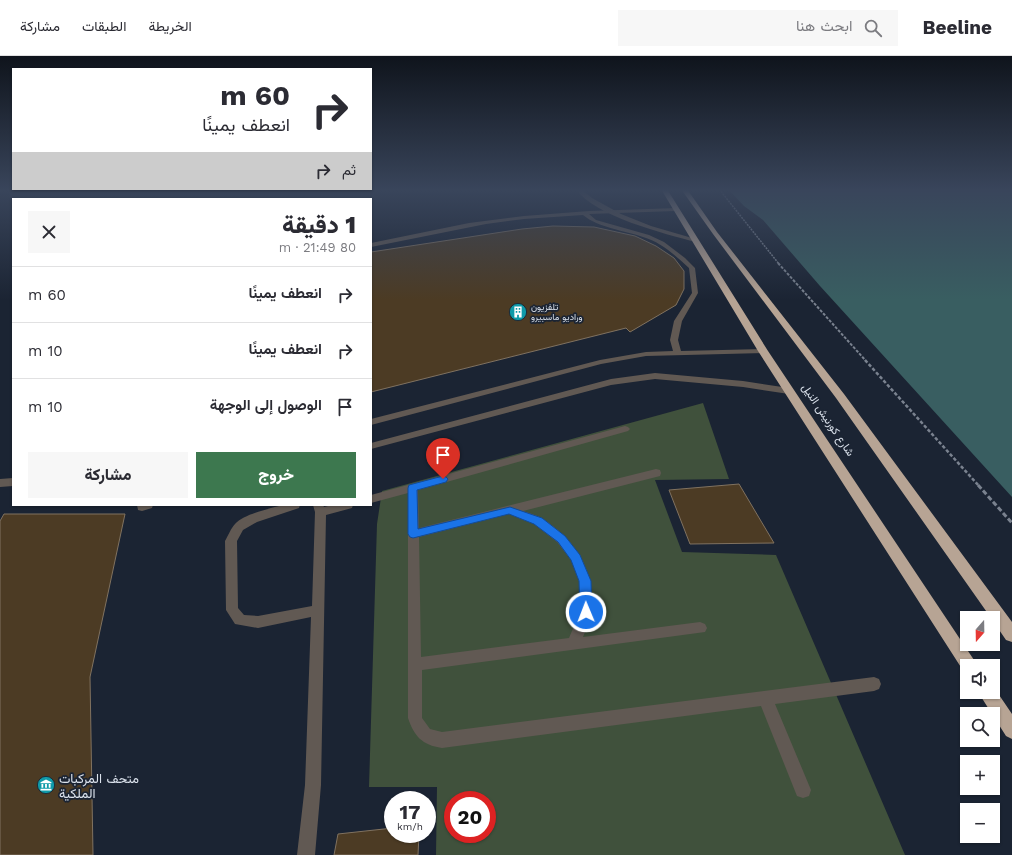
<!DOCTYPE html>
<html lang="ar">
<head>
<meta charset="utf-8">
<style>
  :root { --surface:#fff; --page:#f7f7f7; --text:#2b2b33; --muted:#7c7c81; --line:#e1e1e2; --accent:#3d784f }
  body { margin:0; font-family:"Work Sans",Vazirmatn,sans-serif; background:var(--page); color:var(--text); direction:rtl; height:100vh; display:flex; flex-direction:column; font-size:15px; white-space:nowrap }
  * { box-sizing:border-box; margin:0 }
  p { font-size:13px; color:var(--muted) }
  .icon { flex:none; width:22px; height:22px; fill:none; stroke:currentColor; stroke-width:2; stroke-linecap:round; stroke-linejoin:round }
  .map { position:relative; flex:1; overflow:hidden; direction:ltr }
  .panel { position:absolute; left:12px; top:142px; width:360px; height:308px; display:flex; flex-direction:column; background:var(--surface); border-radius:0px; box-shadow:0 1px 3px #0004; direction:rtl }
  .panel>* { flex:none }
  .hud { position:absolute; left:12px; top:12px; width:360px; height:122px; border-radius:0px; box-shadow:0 1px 3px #0004; direction:rtl; background:#fff; color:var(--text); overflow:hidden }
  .needle { width:26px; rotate:200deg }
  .tools { position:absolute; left:960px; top:555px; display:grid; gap:8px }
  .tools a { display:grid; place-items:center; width:40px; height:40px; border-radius:0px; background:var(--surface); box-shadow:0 1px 3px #0004; font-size:20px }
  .speed { position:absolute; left:384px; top:735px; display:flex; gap:8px; font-size:20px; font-weight:700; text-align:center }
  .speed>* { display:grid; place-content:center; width:52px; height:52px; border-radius:50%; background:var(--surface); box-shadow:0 1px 3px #0004; line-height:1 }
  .speed small { font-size:10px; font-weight:400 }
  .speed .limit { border:6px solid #d22; background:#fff; color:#111 }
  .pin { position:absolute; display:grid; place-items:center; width:34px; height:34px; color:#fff; margin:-41px -17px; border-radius:50% 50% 50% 0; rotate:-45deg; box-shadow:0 0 4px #0007 }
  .pin .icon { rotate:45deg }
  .me { position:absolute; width:44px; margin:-22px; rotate:359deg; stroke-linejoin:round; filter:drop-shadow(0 0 3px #0008) }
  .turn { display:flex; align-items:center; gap:14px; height:84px; padding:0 16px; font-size:18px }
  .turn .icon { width:52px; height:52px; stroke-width:2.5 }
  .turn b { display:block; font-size:28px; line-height:34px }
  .then { display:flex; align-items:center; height:38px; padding:0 16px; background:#0003; gap:8px; font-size:15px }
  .round { display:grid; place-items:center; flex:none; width:42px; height:42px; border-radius:0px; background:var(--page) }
  .overview { display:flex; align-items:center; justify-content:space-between; height:68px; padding:0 16px }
  h1 { font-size:24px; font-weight:800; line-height:30px }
  .primary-button { display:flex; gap:8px; margin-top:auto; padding:8px 16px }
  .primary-button a { flex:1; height:46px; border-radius:0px; background:var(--accent); color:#fff; font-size:16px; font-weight:800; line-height:46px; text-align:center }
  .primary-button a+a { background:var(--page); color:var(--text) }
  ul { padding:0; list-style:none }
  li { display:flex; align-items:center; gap:12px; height:56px; padding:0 16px; border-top:1px solid var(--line) }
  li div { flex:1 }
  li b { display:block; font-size:15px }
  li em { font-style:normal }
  header { display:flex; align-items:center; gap:24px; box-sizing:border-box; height:56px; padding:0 20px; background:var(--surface); border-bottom:1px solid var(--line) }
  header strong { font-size:19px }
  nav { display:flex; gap:22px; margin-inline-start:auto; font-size:14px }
  .search { width:280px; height:36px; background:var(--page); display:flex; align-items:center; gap:10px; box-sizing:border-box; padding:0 14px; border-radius:0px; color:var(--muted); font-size:15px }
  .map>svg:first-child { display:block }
  .green { fill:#40513c; fill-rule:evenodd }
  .water { fill:#395e61 }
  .building { fill:#4c3b24; stroke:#807260 }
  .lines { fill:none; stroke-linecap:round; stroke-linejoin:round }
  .path-far3 { stroke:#7a828f; stroke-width:1.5; stroke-dasharray:2 1; stroke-linecap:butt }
  .path-far2 { stroke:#7a828f; stroke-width:2; stroke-dasharray:3 1.5; stroke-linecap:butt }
  .path-far1 { stroke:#7a828f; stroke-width:2.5; stroke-dasharray:3.5 2; stroke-linecap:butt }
  .path { stroke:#7a828f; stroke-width:3; stroke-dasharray:5 2.5; stroke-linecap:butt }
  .lane { fill:#615953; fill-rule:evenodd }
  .street { fill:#615953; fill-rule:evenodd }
  .highway { fill:#b7a494; fill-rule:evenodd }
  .route { fill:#1a73e8; stroke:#114b97 }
  .labels { text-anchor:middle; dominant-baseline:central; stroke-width:3.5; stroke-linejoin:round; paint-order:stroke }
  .far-poi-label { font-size:9px; fill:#dbe2ec; stroke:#1b2433; text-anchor:start }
  .street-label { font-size:11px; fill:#dbe2ec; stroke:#1b2433 }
  .near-poi-label { font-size:13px; fill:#dbe2ec; stroke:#1b2433; text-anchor:start }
</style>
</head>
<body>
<header>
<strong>Beeline</strong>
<div class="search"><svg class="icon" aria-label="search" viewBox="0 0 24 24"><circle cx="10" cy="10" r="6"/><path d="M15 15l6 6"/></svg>ابحث هنا</div>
<nav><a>الخريطة</a><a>الطبقات</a><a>مشاركة</a></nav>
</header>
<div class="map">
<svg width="1012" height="799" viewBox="0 0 1012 799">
  <rect width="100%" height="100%" fill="#1b2433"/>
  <path class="green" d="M703 347 729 423 655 424 682 496 776 499 905 799H436L437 731H369L377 468 382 435ZM453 744H487V778H453Z"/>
  <polygon class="water" points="728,133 1012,133 1012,441 820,230 763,164 744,150"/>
  <g class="building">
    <polygon points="553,170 594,171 635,180 656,190 674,202 684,215 684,233 676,249 630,276 626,272 371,336 371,196 522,173"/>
    <polygon points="739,428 774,487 690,488 669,434"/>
    <polygon points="4,458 125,458 90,621 93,799 0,799 0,465"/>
    <polygon points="393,772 393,778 419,778 418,799 334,799 338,778"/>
  </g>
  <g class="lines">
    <polyline class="path-far3" points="719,133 779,208"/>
    <polyline class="path-far2" points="778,207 866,305"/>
    <polyline class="path-far1" points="865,304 979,430"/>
    <polyline class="path" points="978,429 1012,467"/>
    <g class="lane">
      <path d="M677 152 678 153 675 155 589 158 596 164 649 179 664 186 685 202 695 212 698 237 682 265 678 284 681 295 763 293H766V297L646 300 601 308 371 369V363L600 304 646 296 673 295 670 284 674 265 692 237 689 212C676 200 661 186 643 181 623 174 599 172 583 159L524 163 486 168 371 191V187L469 167 524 160 589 155Z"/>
      <polygon points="655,317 743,325 789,332 793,335 789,338 743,331 655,323 611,329 371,393 371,387 611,323"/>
      <path d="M625 370 628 371 630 373 628 375 418 434 419 472 656 413 660 414 661 417 660 420 523 455C529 457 537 459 543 463 575 483 596 516 592 555 592 563 586 573 583 581L700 566 705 568 707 572 705 576 422 614V662L430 673 442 676 874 621 879 623 881 628 879 633 874 635 775 648 811 734 809 740 803 742 797 740 761 650 442 692C422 689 414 680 408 662V437L371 447V439ZM509 458 534 468 557 486 571 504 579 525 580 556 569 582 421 601 419 481Z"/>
      <polygon points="13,422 13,430 0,431 0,423"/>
      <polygon points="137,449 153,449 152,452 142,455 138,454"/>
      <path d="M282 449H300L299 452 257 466 243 474 237 485 238 552 244 559 258 560 312 550 315 456 313 449H323L324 451 332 449H353L352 452 326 459 321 729 315 799H297L305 729 311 561 258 572 235 568 226 554 225 485C228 480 231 472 235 468 244 458 269 453 282 449Z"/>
    </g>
    <path class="street" d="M576 133H581L592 142 621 158 651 170 699 184 696 186C665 178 594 160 576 133Z"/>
    <g class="highway">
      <polygon points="661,133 667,133 768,295 978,610 967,610 967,617 964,616 758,295"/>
      <polygon points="681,133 687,133 717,176 844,338 1012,566 1012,586 1006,584 993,565 993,562 991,562 836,342 713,178"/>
      <polygon points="993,630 1012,658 1012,683 1006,680 978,636 993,636"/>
    </g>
  </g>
  <linearGradient id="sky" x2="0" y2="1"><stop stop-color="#0f141c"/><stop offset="0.55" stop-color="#39455b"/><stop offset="1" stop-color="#39455b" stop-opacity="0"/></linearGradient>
  <rect width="1012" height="244" fill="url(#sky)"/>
  <polygon class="route" points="443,420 446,421 448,423 446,426 417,434 418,473 510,451 542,462 565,480 580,499 591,525 592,556 590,560 586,561 581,560 580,556 579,525 571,504 558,486 534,468 509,458 413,482 410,481 408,478 408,432 409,429"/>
  <defs>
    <symbol id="building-disc" viewBox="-11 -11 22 22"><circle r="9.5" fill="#0f9aa8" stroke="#1b2433"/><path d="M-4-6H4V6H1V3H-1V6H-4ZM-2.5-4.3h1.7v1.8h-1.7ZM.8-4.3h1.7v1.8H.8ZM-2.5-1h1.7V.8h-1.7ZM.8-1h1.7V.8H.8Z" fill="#fff"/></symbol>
    <symbol id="museum-disc" viewBox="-11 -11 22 22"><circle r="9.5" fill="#0f9aa8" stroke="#1b2433"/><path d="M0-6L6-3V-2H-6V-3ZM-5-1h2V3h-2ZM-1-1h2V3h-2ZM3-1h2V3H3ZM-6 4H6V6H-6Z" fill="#fff"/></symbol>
  </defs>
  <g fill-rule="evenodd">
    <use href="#building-disc" x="508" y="246" width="20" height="20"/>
    <use href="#museum-disc" x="36" y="719" width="20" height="20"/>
  </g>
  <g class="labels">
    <g class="far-poi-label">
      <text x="531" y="251">تلفزيون<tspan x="531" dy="10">وراديو ماسبيرو</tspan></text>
    </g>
    <g class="street-label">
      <text transform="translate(828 364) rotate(56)">شارع كورنيش النيل</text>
    </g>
    <g class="near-poi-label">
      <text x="59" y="722">متحف المركبات<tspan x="59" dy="15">الملكية</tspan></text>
    </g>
  </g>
</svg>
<div class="tools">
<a><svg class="needle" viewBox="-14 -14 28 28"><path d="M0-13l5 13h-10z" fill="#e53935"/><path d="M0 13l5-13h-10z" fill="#7c7c81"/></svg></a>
<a><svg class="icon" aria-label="sound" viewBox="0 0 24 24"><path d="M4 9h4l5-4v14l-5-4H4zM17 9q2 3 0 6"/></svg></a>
<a><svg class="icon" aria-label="search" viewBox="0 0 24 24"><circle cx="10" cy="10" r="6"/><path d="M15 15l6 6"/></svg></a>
<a>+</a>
<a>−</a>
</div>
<div class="speed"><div>17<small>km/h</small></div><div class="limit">20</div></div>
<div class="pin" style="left:443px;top:423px;background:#d93025"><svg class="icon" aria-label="arrive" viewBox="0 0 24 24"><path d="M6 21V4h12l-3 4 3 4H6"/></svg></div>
<svg class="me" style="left:586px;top:556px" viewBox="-20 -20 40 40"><circle r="17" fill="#1a73e8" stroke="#fff" stroke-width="3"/><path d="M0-11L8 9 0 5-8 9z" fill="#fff"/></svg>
<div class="hud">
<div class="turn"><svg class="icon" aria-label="right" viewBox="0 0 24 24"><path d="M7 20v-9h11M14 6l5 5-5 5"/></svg><div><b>60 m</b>انعطف يمينًا</div></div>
<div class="then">ثم<svg class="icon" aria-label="right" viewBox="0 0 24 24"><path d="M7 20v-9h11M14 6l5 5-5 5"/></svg></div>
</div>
<section class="panel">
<div class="overview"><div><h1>1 دقيقة</h1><p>80 m · 21:49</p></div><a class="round"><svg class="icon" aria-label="close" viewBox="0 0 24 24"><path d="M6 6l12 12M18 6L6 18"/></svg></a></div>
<ul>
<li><svg class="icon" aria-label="right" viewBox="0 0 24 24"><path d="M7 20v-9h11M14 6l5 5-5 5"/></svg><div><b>انعطف يمينًا</b></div><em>60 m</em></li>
<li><svg class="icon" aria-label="right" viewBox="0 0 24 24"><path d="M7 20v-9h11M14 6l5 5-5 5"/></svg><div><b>انعطف يمينًا</b></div><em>10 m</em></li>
<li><svg class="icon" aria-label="arrive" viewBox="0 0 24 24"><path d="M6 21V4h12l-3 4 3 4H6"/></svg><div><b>الوصول إلى الوجهة</b></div><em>10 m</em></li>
</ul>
<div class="primary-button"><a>خروج</a><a>مشاركة</a></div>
</section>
</div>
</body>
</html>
